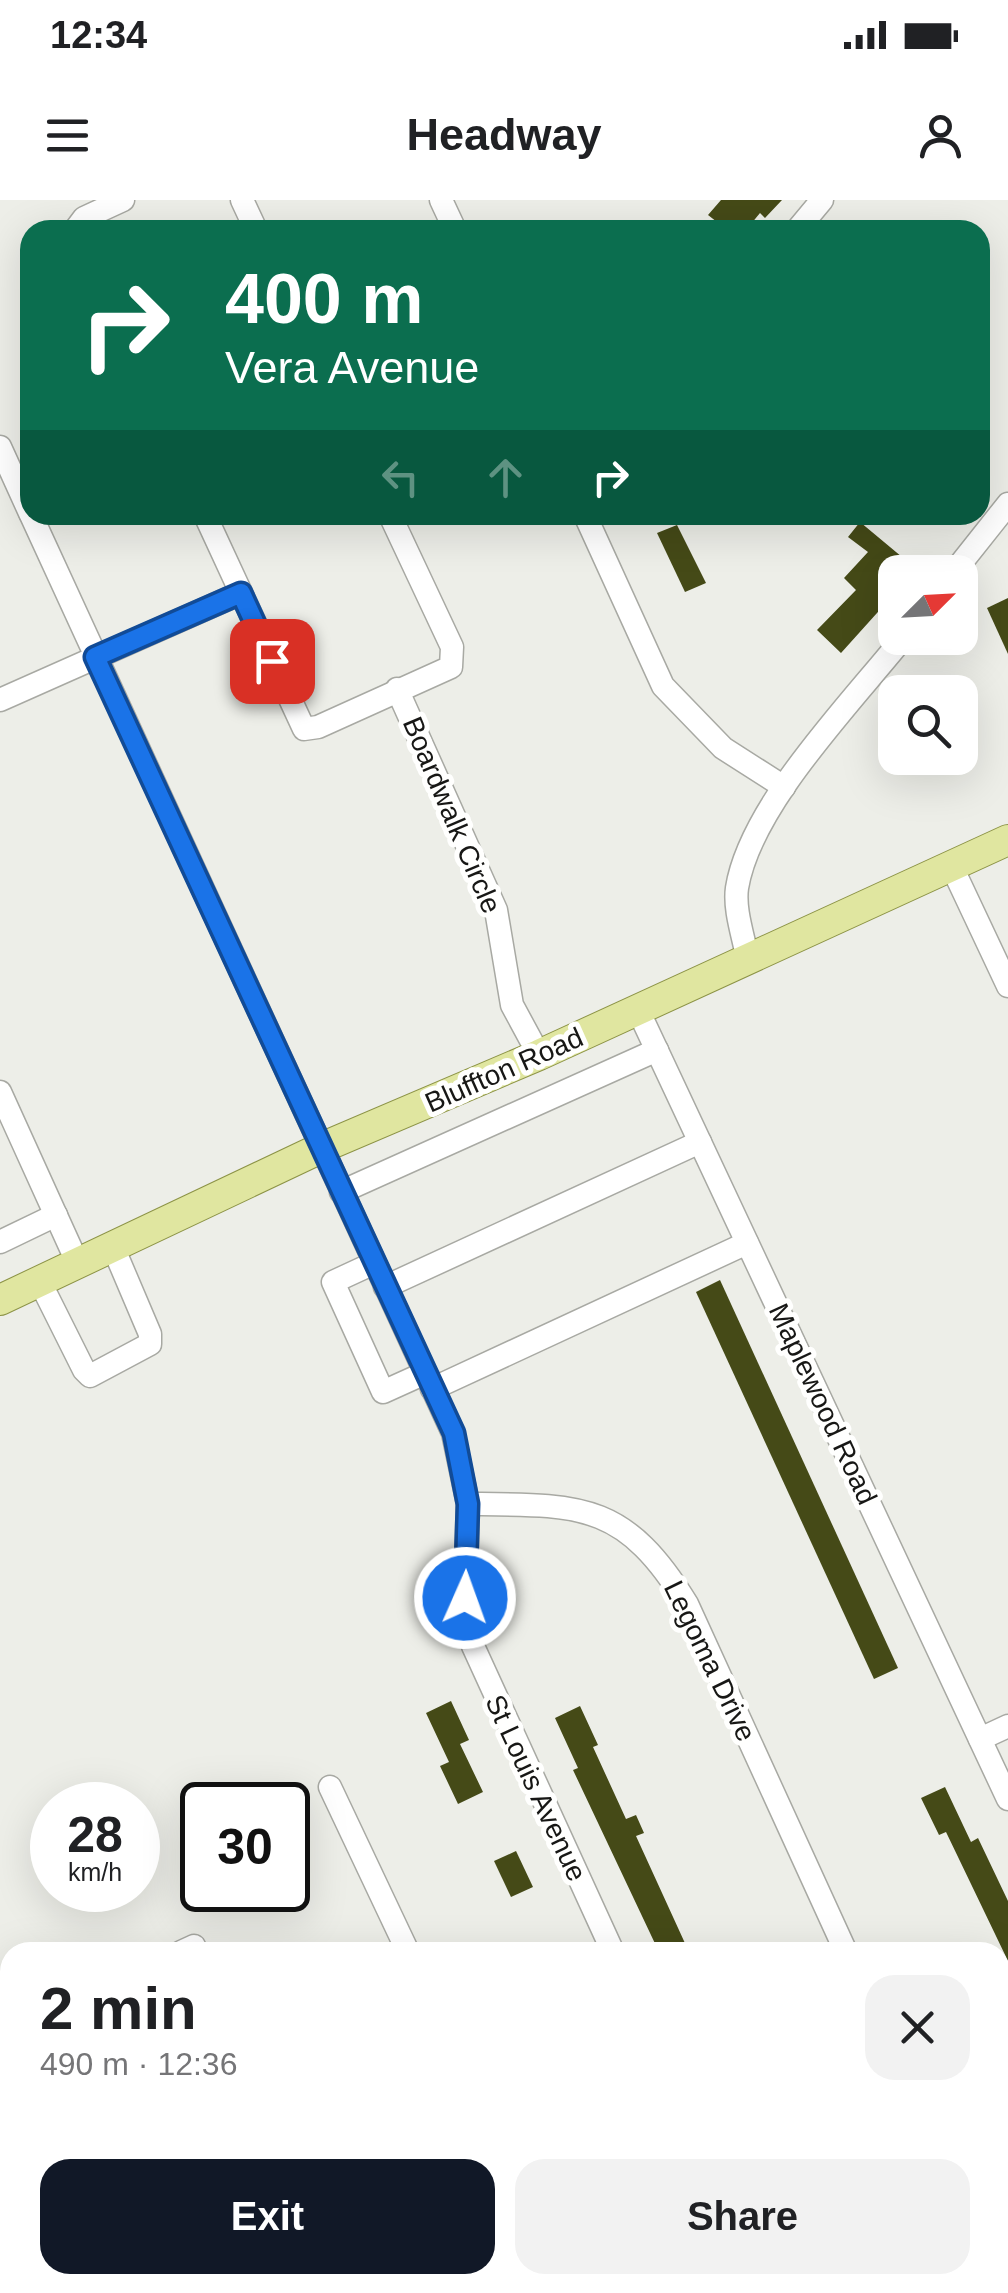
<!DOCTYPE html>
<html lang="en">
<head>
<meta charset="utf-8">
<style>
  :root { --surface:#fff; --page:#f2f2f2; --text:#202124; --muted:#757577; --accent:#111827 }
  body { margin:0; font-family:Arial,sans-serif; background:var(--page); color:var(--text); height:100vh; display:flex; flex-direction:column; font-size:38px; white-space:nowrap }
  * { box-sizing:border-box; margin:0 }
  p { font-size:32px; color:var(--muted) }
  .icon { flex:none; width:55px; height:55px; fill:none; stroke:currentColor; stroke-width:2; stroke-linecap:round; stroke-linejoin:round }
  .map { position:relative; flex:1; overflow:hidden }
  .panel { position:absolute; left:0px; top:1742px; width:1010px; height:352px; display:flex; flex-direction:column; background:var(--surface); border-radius:30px 30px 0 0; box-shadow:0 10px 40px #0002 }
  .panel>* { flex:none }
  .banner { position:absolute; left:20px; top:20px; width:970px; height:305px; border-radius:30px; box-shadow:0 10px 40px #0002; background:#0b6e4f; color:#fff; overflow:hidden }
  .needle { width:65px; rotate:66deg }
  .controls { position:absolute; left:878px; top:355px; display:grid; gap:20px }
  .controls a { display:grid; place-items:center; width:100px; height:100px; border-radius:20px; background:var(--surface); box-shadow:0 10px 40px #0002; font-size:50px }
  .speed { position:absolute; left:30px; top:1582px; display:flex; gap:20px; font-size:50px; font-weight:700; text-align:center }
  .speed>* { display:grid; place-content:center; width:130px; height:130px; border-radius:50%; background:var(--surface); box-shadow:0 10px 40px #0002; line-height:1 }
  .speed small { font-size:25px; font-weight:400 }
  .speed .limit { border:5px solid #111; border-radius:15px; background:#fff; color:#111 }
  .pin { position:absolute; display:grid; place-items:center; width:85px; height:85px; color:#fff; margin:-42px; border-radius:20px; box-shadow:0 5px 15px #0006 }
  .me { position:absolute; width:110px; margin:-55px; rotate:2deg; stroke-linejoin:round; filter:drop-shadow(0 0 8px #0008) }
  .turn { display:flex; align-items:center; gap:35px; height:210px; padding:0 40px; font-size:45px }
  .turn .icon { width:130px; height:130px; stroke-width:2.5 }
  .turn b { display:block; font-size:70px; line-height:85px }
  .lanes { display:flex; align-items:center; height:95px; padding:0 40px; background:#0003; justify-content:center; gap:50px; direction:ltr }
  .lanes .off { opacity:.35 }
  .round { display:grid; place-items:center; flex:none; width:105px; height:105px; border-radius:30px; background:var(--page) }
  .headline { display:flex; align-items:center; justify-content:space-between; height:170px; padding:0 40px }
  h1 { font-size:60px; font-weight:700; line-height:75px }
  .primary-button { display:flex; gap:20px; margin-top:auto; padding:20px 40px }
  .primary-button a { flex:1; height:115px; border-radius:30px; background:var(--accent); color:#fff; font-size:40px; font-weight:700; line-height:115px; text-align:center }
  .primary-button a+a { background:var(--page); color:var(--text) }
  .status { display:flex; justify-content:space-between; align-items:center; height:70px; padding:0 50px; background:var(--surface); direction:ltr }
  .status svg { height:28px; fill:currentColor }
  header { display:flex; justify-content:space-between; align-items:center; height:130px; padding:0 40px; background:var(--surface); font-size:45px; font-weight:700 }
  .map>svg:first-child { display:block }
  .built { fill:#e4e7d9 }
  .building { fill:#454a17 }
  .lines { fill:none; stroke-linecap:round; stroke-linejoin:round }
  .minor-casing { stroke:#a8a9a3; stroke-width:25 }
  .major-casing { stroke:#8c9346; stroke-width:32 }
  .minor { stroke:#fff; stroke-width:22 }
  .major { stroke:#e0e6a0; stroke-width:30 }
  .route-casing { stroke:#114b97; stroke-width:25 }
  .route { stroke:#1a73e8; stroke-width:18 }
  .labels { text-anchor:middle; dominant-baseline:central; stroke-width:10; stroke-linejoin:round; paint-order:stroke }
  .street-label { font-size:28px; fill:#171715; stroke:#fffffe }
</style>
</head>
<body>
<div class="status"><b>12:34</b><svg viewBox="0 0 49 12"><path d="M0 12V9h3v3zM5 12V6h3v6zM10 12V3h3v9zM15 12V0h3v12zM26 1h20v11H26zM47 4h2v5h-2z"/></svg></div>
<header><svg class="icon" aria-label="menu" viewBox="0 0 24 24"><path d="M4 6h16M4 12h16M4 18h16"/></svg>Headway<svg class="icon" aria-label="person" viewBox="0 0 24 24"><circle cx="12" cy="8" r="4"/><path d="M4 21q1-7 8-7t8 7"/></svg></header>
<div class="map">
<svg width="1008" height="2093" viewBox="0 0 1008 2093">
  <rect width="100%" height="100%" fill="#edeee8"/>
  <polygon class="built" points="423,2085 633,2085 637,2093 406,2093"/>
  <g class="building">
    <polygon points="721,0 782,0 765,18 760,13 746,30 709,30 717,22 708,15"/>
    <polygon points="860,322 920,372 895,372 895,393 841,453 817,430 856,390 844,378 868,352 848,337"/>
    <polygon points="677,325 706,383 685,392 657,333"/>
    <polygon points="1008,398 1008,454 987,408"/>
    <polygon points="720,1080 898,1468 874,1479 696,1092"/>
    <polygon points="451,1501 469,1540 460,1544 483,1592 458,1604 440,1566 449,1562 426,1513"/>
    <polygon points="580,1506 598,1545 593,1547 626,1619 636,1615 644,1633 636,1636 689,1752 659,1752 573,1570 578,1568 555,1518"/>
    <polygon points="945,1587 971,1642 978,1638 1008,1701 1008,1761 946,1632 939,1635 921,1598"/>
    <polygon points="516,1651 533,1687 511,1697 494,1661"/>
  </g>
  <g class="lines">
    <defs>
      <g id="minor">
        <polyline points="242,0 256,30"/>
        <polyline points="441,0 455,30"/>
        <polyline points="75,30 84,18 123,0"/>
        <polyline points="797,30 822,0"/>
        <polyline points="0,247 30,313"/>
        <polyline points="31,315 453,1233 468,1304 465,1398 473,1446 613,1752"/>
        <polyline points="205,315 304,529 318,527 451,467 452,447 390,315"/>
        <polyline points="585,315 663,486 723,548 784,587"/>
        <polyline points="954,372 1008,304"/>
        <polyline points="397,489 496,710 512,805 539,855"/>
        <polyline points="0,500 241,393"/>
        <polyline points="951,665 1008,786"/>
        <path d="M747 756C743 735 734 709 737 688 750 606 851 503 903 438"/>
        <polyline points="638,810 1008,1599"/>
        <polyline points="0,892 78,1064"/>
        <polyline points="341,992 657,850"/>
        <polyline points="0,1042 56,1015"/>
        <polyline points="374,1063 333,1082 383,1192 425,1173"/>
        <polyline points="40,1082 84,1170 90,1176 150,1144 150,1134 113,1047"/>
        <polyline points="385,1087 700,942"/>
        <polyline points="432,1189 747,1043"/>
        <path d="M468 1304C580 1305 624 1301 687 1404L846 1752"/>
        <polyline points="980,1539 1008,1526"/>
        <polyline points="330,1587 408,1752"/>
        <polyline points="181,1752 194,1746 197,1752"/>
        <polyline points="0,1808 10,1803"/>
        <polyline points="1000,1811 1008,1807"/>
        <polyline points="0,1981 10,2002"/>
        <polyline points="1000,2084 1004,2093"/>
        <polyline points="49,2085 52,2093"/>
        <polyline points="490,2085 494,2093"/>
        <polyline points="602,2085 606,2093"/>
        <polyline points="768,2085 772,2093"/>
        <polyline points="389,2093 406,2085"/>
      </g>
      <polyline id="major" points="0,1100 321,948 539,855 1008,640"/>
    </defs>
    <use href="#minor" class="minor-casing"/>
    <use href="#major" class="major-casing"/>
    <use href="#minor" class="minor"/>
    <use href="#major" class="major"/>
  </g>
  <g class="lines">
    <defs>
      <polyline id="route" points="272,461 241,393 95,457 454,1233 468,1304 465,1398"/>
    </defs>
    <use href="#route" class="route-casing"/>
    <use href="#route" class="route"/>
  </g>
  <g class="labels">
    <g class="street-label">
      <text transform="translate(452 615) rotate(67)">Boardwalk Circle</text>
      <text transform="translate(504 870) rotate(-24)">Bluffton Road</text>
      <text transform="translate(823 1204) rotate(65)">Maplewood Road</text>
      <text transform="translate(710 1461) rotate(64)">Legoma Drive</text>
      <text transform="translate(536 1588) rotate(65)">St Louis Avenue</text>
    </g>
  </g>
</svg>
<div class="controls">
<a><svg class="needle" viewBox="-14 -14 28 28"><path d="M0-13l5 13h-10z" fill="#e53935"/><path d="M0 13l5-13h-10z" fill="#757577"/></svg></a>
<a><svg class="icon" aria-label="search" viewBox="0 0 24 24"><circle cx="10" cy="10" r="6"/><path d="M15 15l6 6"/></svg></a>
</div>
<div class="speed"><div>28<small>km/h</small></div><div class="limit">30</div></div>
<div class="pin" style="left:272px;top:461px;background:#d93025"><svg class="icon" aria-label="arrive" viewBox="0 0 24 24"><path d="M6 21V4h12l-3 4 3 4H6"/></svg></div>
<svg class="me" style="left:465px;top:1398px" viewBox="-20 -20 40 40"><circle r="17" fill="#1a73e8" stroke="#fff" stroke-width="3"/><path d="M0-11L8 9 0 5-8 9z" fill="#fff"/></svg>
<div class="banner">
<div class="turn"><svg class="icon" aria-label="right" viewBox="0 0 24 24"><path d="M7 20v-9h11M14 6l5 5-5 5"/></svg><div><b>400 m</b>Vera Avenue</div></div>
<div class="lanes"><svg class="icon off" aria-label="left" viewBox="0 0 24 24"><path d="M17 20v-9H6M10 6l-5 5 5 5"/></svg><svg class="icon off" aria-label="ahead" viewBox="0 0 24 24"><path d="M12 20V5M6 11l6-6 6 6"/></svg><svg class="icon" aria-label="right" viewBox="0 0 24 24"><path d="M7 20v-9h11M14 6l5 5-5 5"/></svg></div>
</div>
<section class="panel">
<div class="headline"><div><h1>2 min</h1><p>490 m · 12:36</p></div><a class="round"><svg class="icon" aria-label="close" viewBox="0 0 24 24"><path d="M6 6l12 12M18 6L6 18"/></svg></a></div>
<div class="primary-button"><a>Exit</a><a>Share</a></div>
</section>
</div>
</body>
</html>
